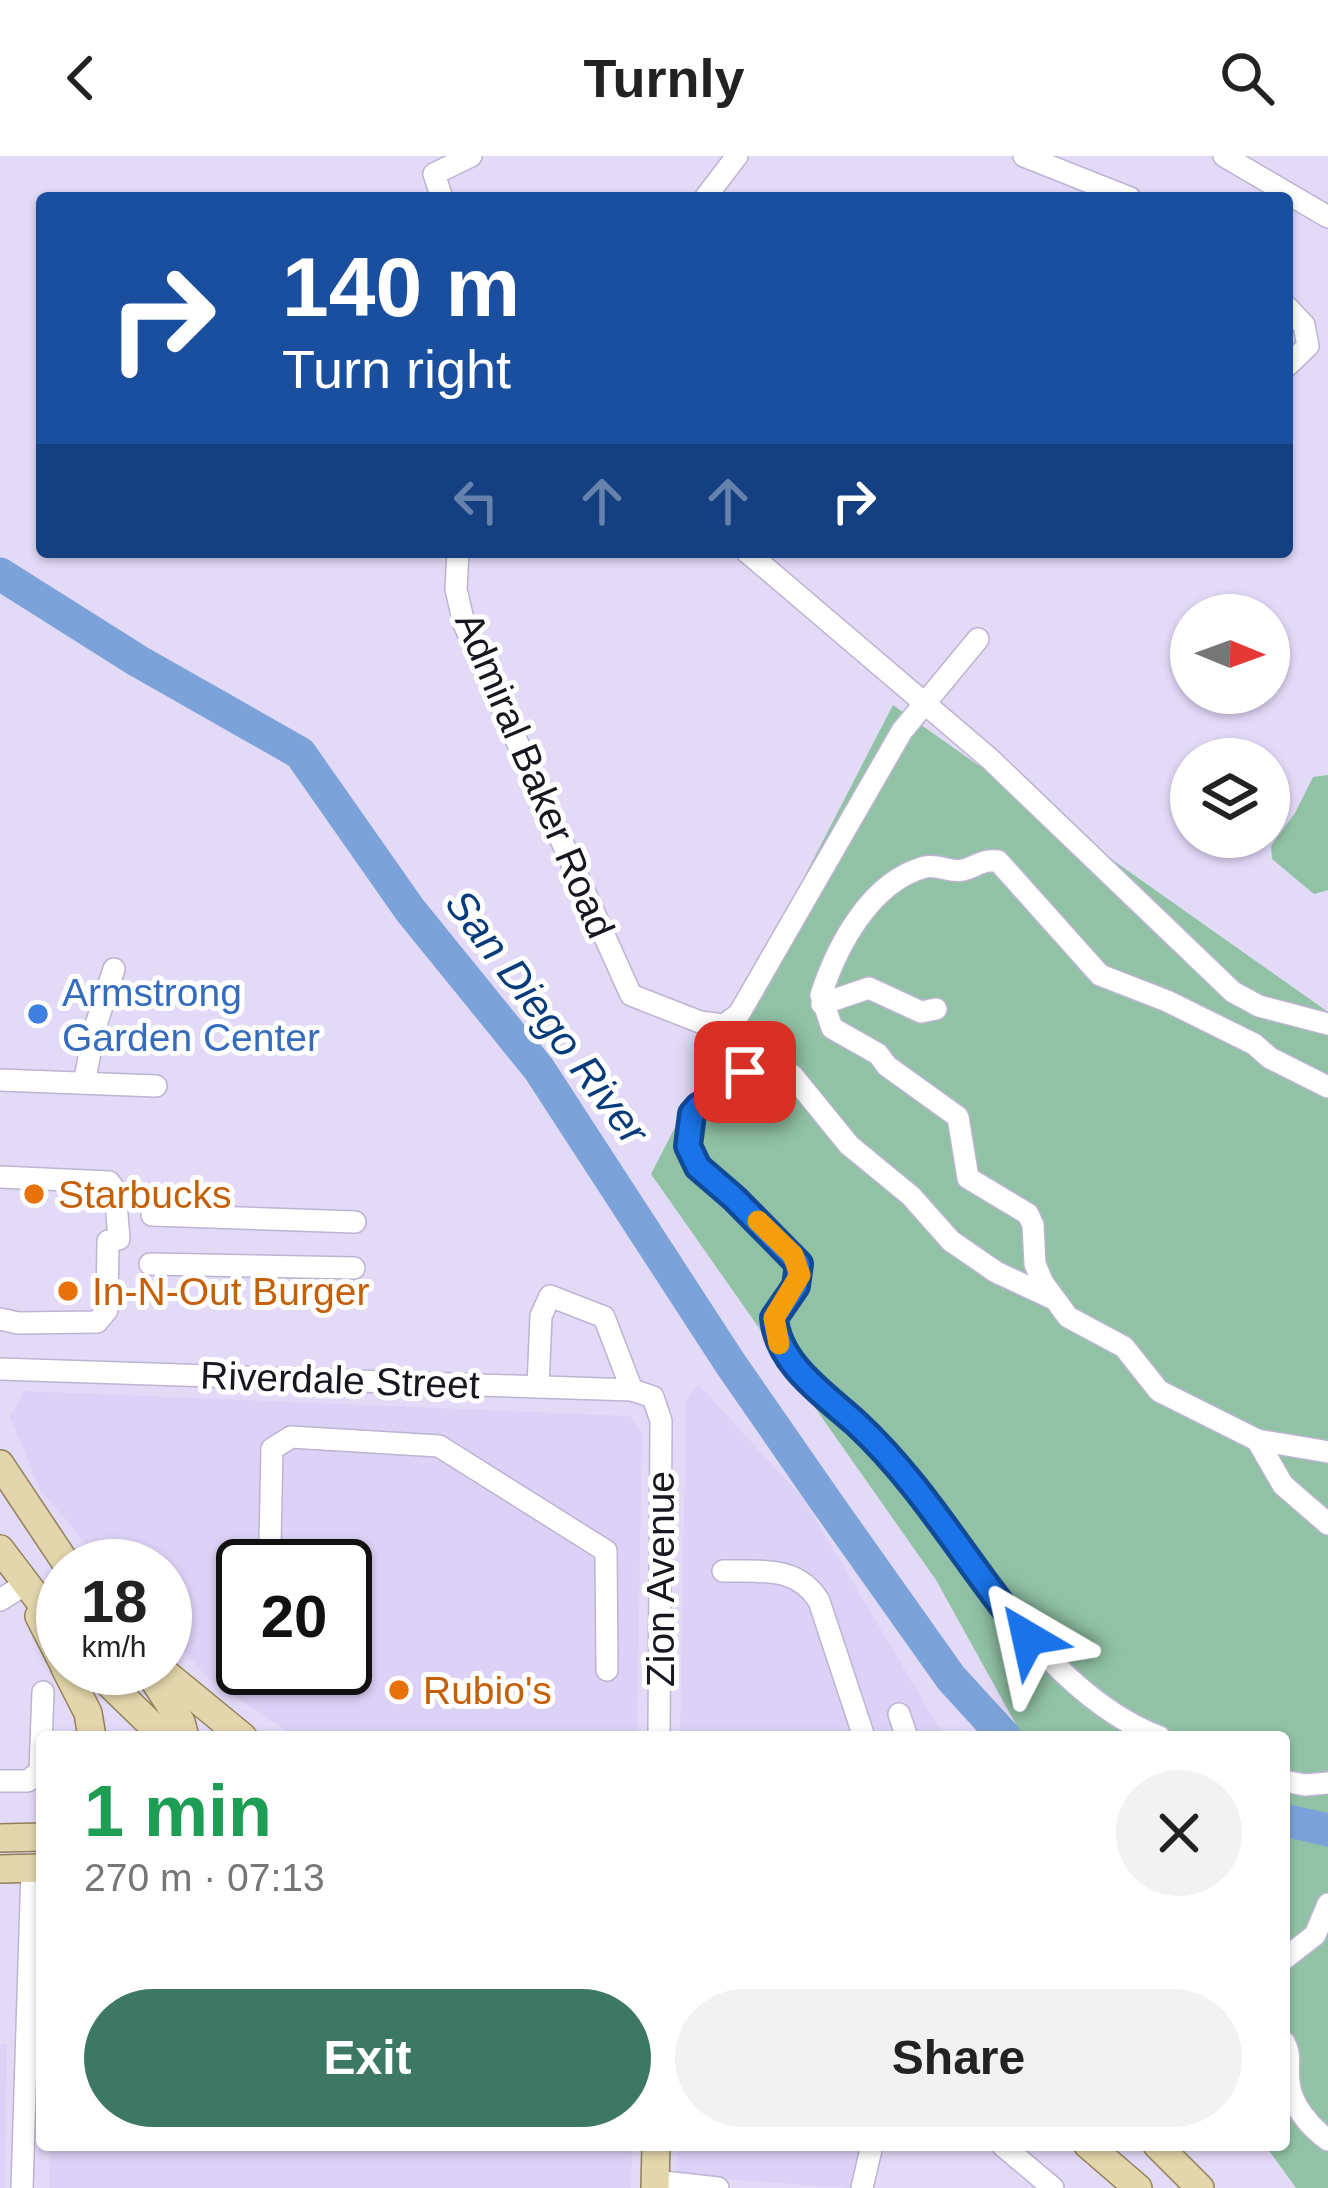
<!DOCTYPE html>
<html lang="en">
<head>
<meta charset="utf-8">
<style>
  :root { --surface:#fff; --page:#f2f2f2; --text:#222; --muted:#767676; --accent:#3c7863 }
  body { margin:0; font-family:Helvetica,sans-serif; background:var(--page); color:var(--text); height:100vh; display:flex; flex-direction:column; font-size:45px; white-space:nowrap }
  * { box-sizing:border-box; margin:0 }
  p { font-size:39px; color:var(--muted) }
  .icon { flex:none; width:66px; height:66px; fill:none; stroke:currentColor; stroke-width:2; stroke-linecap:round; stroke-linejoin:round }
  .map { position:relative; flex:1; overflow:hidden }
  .side { position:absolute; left:36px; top:1575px; width:1254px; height:420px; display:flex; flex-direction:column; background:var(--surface); border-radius:12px; box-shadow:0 3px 9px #0004 }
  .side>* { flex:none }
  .guide { position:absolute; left:36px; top:36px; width:1257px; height:366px; border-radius:12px; box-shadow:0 3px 9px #0004; background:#1a4fa0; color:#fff; overflow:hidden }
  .needle { width:78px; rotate:91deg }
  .controls { position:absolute; left:1170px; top:438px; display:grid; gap:24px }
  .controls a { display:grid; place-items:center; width:120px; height:120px; border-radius:50%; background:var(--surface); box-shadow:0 3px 9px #0004; font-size:60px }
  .speed { position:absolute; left:36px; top:1383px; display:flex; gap:24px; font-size:60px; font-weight:700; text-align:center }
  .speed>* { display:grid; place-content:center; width:156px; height:156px; border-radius:50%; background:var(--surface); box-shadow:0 3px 9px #0004; line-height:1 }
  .speed small { font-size:30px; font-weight:400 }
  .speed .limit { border:6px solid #111; border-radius:18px; background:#fff; color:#111 }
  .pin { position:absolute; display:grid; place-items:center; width:102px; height:102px; color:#fff; margin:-51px; border-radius:24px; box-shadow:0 6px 18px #0006 }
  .me { position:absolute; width:132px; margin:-66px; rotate:324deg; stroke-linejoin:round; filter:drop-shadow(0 0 9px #0008) }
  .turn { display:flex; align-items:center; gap:42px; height:252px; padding:0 48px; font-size:54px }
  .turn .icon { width:156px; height:156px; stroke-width:2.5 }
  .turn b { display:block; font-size:84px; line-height:102px }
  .lanes { display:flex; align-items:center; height:114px; padding:0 48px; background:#0003; justify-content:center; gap:60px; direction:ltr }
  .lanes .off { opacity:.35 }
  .round { display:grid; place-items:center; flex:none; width:126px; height:126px; border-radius:63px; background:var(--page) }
  .summary { display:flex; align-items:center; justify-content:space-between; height:204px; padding:0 48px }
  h1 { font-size:72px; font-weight:700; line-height:90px; color:#1e9e55 }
  .cta { display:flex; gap:24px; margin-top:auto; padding:24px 48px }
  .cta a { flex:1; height:138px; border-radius:72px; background:var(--accent); color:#fff; font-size:48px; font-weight:700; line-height:138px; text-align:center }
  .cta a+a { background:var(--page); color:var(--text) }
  header { display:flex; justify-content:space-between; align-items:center; height:156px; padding:0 48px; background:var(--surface); font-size:54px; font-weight:700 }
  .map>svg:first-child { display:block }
  .built { fill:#dcd1f7; fill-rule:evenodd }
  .green { fill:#91c2a5 }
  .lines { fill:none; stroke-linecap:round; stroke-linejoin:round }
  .river { stroke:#7ca3d9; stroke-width:33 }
  .minor-casing { stroke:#bcb4d1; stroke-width:24 }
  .major-casing { stroke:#918157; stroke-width:30 }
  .minor { stroke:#fff; stroke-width:21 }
  .major { stroke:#e3d6ac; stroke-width:27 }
  .route-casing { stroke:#114b97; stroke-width:30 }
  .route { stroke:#1a73e8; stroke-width:21 }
  .slow { stroke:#f59e0b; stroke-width:21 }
  .shop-dot { fill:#3f7fe0; stroke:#fff; stroke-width:4.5 }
  .food-dot { fill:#e8710a; stroke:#fff; stroke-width:4.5 }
  .labels { text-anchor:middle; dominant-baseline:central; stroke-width:10; stroke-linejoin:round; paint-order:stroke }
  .street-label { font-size:39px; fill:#191620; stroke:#fff }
  .shop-label { font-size:39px; fill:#366cbe; stroke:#fff; text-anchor:start }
  .food-label { font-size:39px; fill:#c56008; stroke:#fff; text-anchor:start }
  .water-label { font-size:42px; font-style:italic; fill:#063c7c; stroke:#fff }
</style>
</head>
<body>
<header><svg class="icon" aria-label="back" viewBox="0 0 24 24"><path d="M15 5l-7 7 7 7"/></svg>Turnly<svg class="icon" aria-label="search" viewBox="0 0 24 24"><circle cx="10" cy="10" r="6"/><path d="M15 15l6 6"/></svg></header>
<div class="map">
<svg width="1328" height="2032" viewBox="0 0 1328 2032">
  <rect width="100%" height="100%" fill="#e3daf8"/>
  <g class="built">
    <polygon points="698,1228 802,1341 945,1581 680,1581 686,1245"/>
    <path d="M24 1235 630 1260 642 1278 637 1581H296L211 1525 165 1476V1410H105L40 1334 10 1261ZM243 1410H345V1512H243Z"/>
    <polygon points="0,1888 7,1888 5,2032 0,2032"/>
    <polygon points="50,1989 632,1989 631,2032 49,2032"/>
    <polygon points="677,1989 861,1989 851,2032 676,2020"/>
  </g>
  <g class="green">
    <polygon points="893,549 1328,856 1328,2032 1296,2032 1265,1989 1284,1989 1284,1581 1023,1581 936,1424 651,1018"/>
    <polygon points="1328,619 1328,734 1314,738 1272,703 1271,690 1295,657 1313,621"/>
  </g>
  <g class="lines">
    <g class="river">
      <polyline points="0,418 138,505 300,597 410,754 539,913 730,1207 827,1347 951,1522 1005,1581"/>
      <polyline points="1284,1664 1328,1674"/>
    </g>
    <defs>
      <g id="minor">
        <polyline points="1024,0 1130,42"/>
        <polyline points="1224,0 1328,61"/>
        <polyline points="442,42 434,18 471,0"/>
        <polyline points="705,42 737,0"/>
        <polyline points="1287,151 1304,169 1308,190 1287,210"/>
        <polyline points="458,396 456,433 464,468 631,839 700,866 724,869 739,858 902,575 978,483"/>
        <polyline points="747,396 990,603 1233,836 1259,850 1328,868"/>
        <polyline points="822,848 869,832 921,856 936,853"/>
        <polyline points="0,924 156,930"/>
        <polyline points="84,927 95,872 114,813"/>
        <path d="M1328 931 1270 902 1254 888 1167 845 1100 819 998 705C982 703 976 711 963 714 950 717 938 708 925 711 870 726 837 790 821 839L832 872 878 898 887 910 958 961 968 1022 1028 1058 1033 1069 1035 1108 1043 1127 1068 1161 1124 1191 1159 1235 1257 1284 1328 1296"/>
        <polyline points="0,1021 109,1026 115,1034 119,1083"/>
        <polyline points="152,1059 355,1066"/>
        <polyline points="150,1108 354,1112"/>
        <path d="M1054 1143 996 1116 951 1085 911 1040 849 989 792 919 759 913 745 917 718 943 699 950 691 958 687 974 688 990 698 1011 734 1042 799 1109C804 1139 765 1149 777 1182 790 1219 844 1254 871 1281 959 1374 1037 1535 1160 1581"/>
        <polyline points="0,1163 18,1167 97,1166 107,1154 108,1085"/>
        <polyline points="0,1213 632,1234 653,1241 661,1265 659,1581"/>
        <polyline points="538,1231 541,1160 550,1140 604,1161 632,1234"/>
        <polyline points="1257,1284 1283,1329 1328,1368"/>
        <polyline points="270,1387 272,1293 291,1281 439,1290 606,1395 607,1514"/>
        <path d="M723 1415C761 1416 797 1409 819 1445L864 1581"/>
        <polyline points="0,1444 24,1429"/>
        <polyline points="899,1558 907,1581"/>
        <polyline points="0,1625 28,1625 40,1615 43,1536"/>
        <polyline points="1284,1625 1305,1629 1328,1627"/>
        <polyline points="1284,1803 1315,1779 1328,1748"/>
        <path d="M1284 1886C1292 1900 1287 1910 1289 1926 1291 1949 1310 1971 1328 1984"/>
        <polyline points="1002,1989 1053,2032"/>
        <polyline points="655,2025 718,2032"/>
        <polyline points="22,2032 32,1713"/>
        <polyline points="862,2032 872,1989"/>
      </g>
      <g id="major">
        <polyline points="0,1308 68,1410"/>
        <polyline points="0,1393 63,1476"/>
        <polyline points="39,1460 63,1507"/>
        <polyline points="65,1512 88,1557 92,1581"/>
        <polyline points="93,1512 164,1581"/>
        <polyline points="146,1512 181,1566 185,1581"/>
        <polyline points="159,1512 243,1581"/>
        <polyline points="0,1682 42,1681"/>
        <polyline points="0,1713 42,1712"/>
        <polyline points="1088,1989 1138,2032"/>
        <polyline points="1157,1989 1200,2032"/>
        <polyline points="655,2032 656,1989"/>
      </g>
    </defs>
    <use href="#minor" class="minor-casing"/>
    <use href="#major" class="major-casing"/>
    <use href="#minor" class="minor"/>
    <use href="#major" class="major"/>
  </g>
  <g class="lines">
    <defs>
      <path id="route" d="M745 916 718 943 699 950 692 958 688 990 698 1011 734 1042 799 1108 796 1130 774 1162C778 1208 824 1238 856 1267 924 1330 969 1412 1028 1482"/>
    </defs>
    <use href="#route" class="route-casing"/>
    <use href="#route" class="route"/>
    <polyline class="slow" points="758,1065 793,1099 800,1119 774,1162 779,1188"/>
  </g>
  <circle class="shop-dot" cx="38" cy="858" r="12"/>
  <g class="food-dot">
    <circle cx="34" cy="1038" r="12"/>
    <circle cx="68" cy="1135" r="12"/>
    <circle cx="399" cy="1534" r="12"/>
  </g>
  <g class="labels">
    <g class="street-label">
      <text transform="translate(535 619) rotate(67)">Admiral Baker Road</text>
      <text transform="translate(340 1224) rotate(2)">Riverdale Street</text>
      <text transform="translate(660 1423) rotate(-90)">Zion Avenue</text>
    </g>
    <g class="shop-label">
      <text x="62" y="836">Armstrong<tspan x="62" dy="45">Garden Center</tspan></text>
    </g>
    <g class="food-label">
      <text x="58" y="1038">Starbucks</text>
      <text x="92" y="1135">In-N-Out Burger</text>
      <text x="423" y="1534">Rubio's</text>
    </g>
    <g class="water-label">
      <text transform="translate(547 861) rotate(53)">San Diego River</text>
    </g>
  </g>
</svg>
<div class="controls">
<a><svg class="needle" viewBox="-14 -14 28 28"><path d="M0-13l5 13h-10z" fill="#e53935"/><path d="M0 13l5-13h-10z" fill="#767676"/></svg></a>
<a><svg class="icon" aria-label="layers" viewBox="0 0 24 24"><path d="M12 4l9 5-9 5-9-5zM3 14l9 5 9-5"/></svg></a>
</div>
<div class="speed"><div>18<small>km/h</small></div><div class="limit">20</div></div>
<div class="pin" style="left:745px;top:916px;background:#d93025"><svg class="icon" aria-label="arrive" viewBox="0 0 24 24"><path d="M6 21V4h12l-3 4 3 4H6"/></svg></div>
<svg class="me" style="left:1028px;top:1482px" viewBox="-20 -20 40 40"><path d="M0-17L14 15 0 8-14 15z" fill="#1a73e8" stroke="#fff" stroke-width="4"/></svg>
<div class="guide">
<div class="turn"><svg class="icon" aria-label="right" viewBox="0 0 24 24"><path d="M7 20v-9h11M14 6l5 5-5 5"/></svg><div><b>140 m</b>Turn right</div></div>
<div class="lanes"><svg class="icon off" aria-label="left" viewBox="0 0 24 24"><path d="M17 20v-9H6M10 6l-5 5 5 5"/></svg><svg class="icon off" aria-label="ahead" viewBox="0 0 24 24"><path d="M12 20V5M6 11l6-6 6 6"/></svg><svg class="icon off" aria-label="ahead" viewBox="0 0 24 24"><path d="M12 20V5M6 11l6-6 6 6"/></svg><svg class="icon" aria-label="right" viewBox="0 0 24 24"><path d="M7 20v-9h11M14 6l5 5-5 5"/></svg></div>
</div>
<section class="side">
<div class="summary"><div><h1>1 min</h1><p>270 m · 07:13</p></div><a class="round"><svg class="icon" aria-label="close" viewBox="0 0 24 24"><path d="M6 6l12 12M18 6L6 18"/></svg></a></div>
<div class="cta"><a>Exit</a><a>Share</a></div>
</section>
</div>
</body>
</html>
